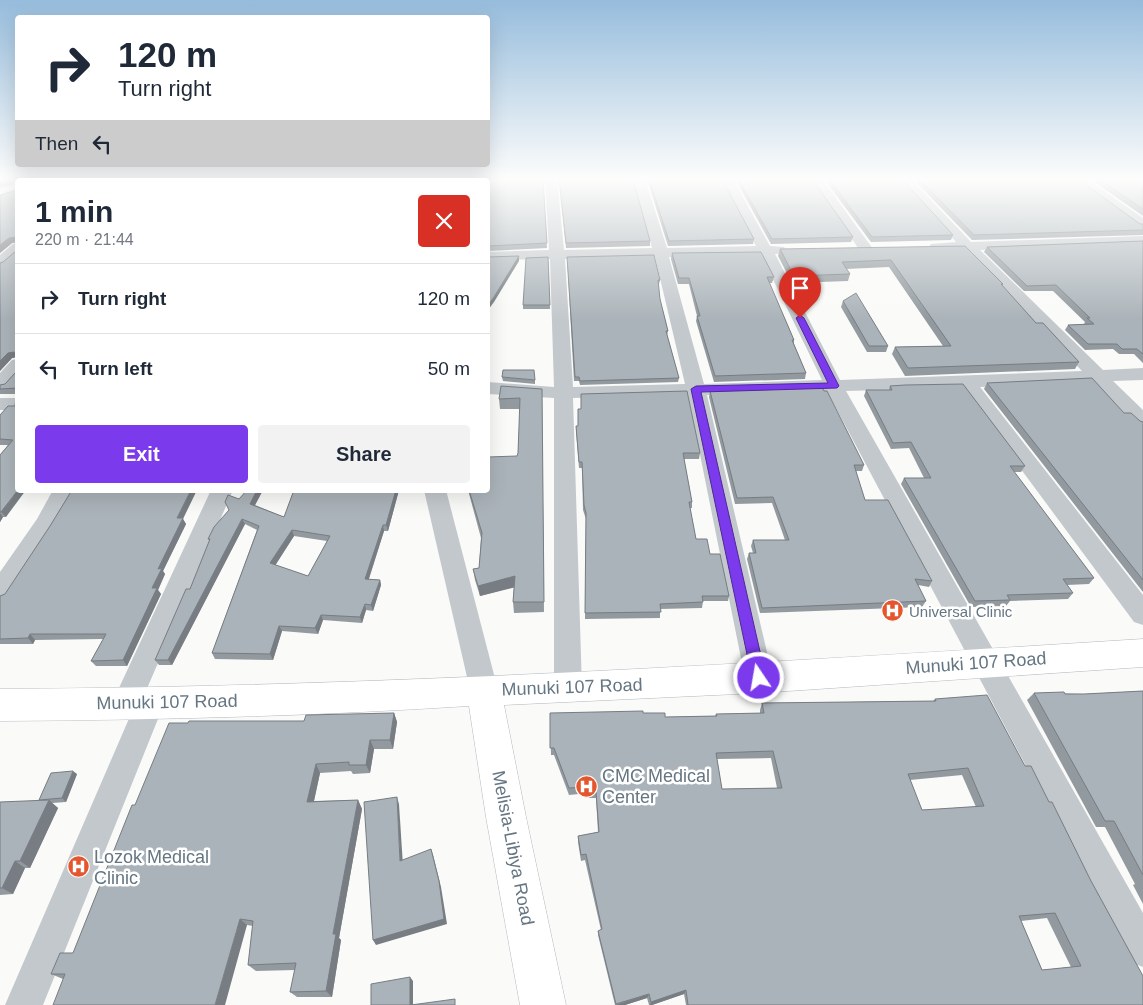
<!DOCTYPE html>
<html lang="en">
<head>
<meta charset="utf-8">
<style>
  :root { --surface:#fff; --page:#f2f2f3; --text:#1f2937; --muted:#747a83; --line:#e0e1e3; --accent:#7c3aed }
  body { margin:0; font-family:Helvetica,sans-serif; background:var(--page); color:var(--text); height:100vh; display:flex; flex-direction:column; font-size:19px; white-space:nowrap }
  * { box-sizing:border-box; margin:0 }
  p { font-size:16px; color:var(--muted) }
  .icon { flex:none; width:28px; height:28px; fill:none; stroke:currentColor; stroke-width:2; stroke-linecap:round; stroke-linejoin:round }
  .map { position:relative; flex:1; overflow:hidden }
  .drawer { position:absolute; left:15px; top:178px; width:475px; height:315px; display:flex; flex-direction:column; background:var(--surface); border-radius:5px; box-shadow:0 5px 20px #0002 }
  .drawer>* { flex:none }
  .guide { position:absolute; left:15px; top:15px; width:475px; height:152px; border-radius:5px; box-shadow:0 5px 20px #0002; background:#fff; color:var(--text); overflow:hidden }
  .pin { position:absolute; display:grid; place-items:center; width:42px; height:42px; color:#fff; margin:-51px -21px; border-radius:50% 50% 50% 0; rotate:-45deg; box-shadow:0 0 5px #0007 }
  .pin .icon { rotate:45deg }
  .me { position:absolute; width:55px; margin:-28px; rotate:348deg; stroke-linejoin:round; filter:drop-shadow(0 0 4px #0008) }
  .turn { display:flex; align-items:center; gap:18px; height:105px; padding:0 20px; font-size:22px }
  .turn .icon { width:65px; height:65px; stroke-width:2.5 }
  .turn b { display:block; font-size:35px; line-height:42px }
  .then { display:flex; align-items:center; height:48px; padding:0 20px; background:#0003; gap:10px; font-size:19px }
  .round { display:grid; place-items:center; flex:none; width:52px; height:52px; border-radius:5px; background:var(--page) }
  .head { display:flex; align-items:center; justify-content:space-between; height:85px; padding:0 20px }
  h1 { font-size:30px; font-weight:600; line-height:38px }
  .primary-button { display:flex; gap:10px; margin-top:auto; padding:10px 20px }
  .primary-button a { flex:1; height:58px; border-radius:5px; background:var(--accent); color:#fff; font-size:20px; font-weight:600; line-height:58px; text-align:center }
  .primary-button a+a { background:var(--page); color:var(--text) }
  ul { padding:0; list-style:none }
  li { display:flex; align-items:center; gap:15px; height:70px; padding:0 20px; border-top:1px solid var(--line) }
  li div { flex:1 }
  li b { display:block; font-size:19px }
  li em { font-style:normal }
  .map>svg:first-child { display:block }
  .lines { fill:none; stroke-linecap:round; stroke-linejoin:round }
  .secondary-casing { stroke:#b3babf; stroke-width:1 }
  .highway-casing { stroke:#b4b9bd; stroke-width:1 }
  .street { fill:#c3c8cc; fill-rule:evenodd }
  .secondary { fill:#fff; fill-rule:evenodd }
  .highway { fill:#fff; fill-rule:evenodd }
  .wall { fill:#929a9f; fill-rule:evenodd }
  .shaded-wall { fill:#777d82 }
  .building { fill:#aab3b9; stroke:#777d82; fill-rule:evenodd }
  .route { fill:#7c3aed; stroke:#51269a }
  .labels { text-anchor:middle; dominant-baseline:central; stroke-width:5; stroke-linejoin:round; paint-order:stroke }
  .poi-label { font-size:15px; fill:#657683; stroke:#fff; text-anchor:start }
  .near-street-label { font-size:18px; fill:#657683; stroke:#fff }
  .near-poi-label { font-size:18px; fill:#657683; stroke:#fff; text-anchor:start }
</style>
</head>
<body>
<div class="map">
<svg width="1143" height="1005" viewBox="0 0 1143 1005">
  <rect width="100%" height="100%" fill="#fafaf8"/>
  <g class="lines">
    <defs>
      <path id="secondary" d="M1143 639V667L759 693 504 705 526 817 566 1005H520L486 817 469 706C313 716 157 720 0 721V689C382 687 762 663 1143 639Z"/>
      <polygon id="highway" points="18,184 18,194 0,199 0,189"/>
    </defs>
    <use href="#secondary" class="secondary-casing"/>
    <use href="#highway" class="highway-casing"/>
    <g class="street">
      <path d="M545 179H557L564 250 652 248 633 179H645L667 248 756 246 721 179H733L770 246 784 247 786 250 784 253 775 254 840 380 1082 371 964 251 931 250 929 247 931 244 956 242 898 179H911L971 242 1143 236V244L980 250 1103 370 1143 368V380L1113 381 1143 410V427L1136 425 1093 382 980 387 1143 595V625L1134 622 961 388 846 391 1143 913V967L1130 962 827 391 707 395 773 678 769 687 759 690 749 687 745 678 688 395 573 398 582 688 578 697 568 701 558 697 554 688V398L488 394V382L554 387 550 259 488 260V252L549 250ZM761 255 822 380 704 384 669 257ZM655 257 685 384 573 387 565 259Z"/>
      <polygon points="810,179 822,179 873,249 871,252 861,252"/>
      <polygon points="1073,179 1087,179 1143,218 1143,228 1138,227"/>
      <polygon points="18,243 18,255 5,266 0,267 0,255 13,244"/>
      <polygon points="18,359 18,376 7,388 0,390 0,373 12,360"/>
      <rect x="0" y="398" width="18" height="12"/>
      <polygon points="53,490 75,490 53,531 9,599 0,602 0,572 37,519"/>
      <polygon points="211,490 233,490 145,693 150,691 160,695 164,704 43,1005 5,1005 131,714 126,716 116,712 112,703"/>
      <polygon points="424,490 446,490 498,690 494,699 484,703 474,699 470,690"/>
    </g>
    <use href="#secondary" class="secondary"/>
    <use href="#highway" class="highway"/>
  </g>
  <g class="wall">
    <polygon points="0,179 543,179 547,248 488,251 488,180 18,180 18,394 0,394 0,385 5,384 16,372 16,357 12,358 0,371 0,263 3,262 16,251 16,242 12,243 0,253 0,195 17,190 17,183 0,187"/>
    <polygon points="559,179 633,179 650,241 650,246 566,248"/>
    <polygon points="647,179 722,179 754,239 753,244 668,246"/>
    <polygon points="735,179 812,179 853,237 851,242 771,244"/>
    <polygon points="824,179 902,179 953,235 951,240 871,242"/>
    <polygon points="913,179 1078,179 1140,224 1143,224 1143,235 972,240"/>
    <polygon points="1090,179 1143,179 1143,216"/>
    <polygon points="1143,241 1143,363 1134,354 1119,354 1113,349 1085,350 1065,330 1068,325 1085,324 1084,324 1085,322 1053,291 1024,291 984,252 987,247"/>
    <polygon points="965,246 1003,284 1002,286 1036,323 1079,362 1075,369 905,376 892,354 895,347 943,346 889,267 846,269 850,274 848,281 792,283 778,256 780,249"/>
    <polygon points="672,253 774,277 772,283 769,283 794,340 794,344 806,373 805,379 714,382 696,321 697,316 689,284 678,284 671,259"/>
    <polygon points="548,257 550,309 523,309 523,305"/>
    <polygon points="567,257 660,280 659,284 658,284 660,299 668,331 667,335 679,378 678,382 580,385 579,381 574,381"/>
    <polygon points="843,301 888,346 886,352 867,352 841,307"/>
    <polygon points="502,377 535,380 535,384 503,381"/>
    <polygon points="987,383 1124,413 1140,421 1143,422 1143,592 984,389"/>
    <polygon points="890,386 1025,466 1021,472 1014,472 1094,578 1089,584 1067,585 1073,593 1068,599 1010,601 1006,606 971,607 901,484 904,478 924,478 909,448 891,449 864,396 866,390 889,390"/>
    <polygon points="542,389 544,612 514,613 513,602 514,587 480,596 475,580 473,569 479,568 481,538 468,490 488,490 517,456 518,453 520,409 500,409 499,399"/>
    <polygon points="710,391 824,391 864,465 862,471 856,471 865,500 932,581 929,587 918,585 926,601 922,607 760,613 747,559 749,553 753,553 751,546 753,540 785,540 772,503 735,504 709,397"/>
    <polygon points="581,394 700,453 699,459 684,459 692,502 692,508 690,508 696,539 710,554 729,596 728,601 703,601 702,608 660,609 660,618 585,619 586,519 583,510 582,468 579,468 576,431 576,426 578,426 581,409"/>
    <polygon points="15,406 6,517 3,517 0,522 0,455 8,445 0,445 0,415"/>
    <path d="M263 490 255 505 284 517 294 490H399L388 531H384L369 579 380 580 381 585 373 611 366 610 362 623 323 620 318 634 282 631 273 660 215 659 212 653 257 530 245 524 172 665H159L155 660 190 589 210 541 208 539 239 499ZM294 536 327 541 308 576 275 565Z"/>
    <polygon points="183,519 186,524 163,571 165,574 158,590 161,594 127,666 96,666 91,661 103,639 35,640 33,644 0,644 0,596"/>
    <polygon points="1143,691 1143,904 1133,885 1135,884 1105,827 1096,827 1027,700 1034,693 1084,694"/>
    <path d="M935 699 1143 1005H686L684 994 652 1005H649L647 998 625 1005H615L598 935V931L601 930 585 860 581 861 578 842V836L598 832 596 798H589V793L569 795 554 755H551L550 713H643L665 717 715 716 716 714 760 713V710L762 703 933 701ZM771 758 777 788 722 789 717 759ZM962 775 976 807 922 810 910 780ZM1047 918 1071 967 1042 970 1021 921Z"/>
    <polygon points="394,713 397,722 393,749 374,749 370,773 353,774 351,771 320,773 314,801 358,800 362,809 339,938 341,940 332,997 297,997 290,992 295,970 256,971 248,965 253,926 247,925 63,979 51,974 73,953 135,805 188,723 304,721"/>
    <polygon points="77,774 66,802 52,803 58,808 30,868 25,868 13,894 0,895 0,802 40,801"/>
  </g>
  <g class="shaded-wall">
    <polygon points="13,179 17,179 18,183 0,187 0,182"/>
    <polygon points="16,237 18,242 12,243 0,253 0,245 9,238"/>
    <polygon points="519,256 519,261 494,302 488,310 488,305"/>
    <polygon points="14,352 18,357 12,358 0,371 0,361 8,353"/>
    <polygon points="18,490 26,490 6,517 1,512"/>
    <polygon points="191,490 197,490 183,519 186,524 163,571 165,574 158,590 161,594 127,666 123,660 152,588 158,569 177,518"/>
    <polygon points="257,490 263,490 253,509 250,504"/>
    <polygon points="396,490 399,490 388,531 386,525"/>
    <polygon points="0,513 3,517 0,522"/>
    <polygon points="242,519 245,524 172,665 168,660"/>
    <polygon points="383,525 384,531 367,584 365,579"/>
    <polygon points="292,530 294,536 273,569 270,563"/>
    <polygon points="515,576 516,587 480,596 478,586"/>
    <polygon points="380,580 381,585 373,611 371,605"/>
    <polygon points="365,604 366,610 362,623 360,617"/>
    <polygon points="321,615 323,620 318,634 315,628"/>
    <polygon points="279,626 282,631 273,660 270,654"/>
    <polygon points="30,634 35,640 33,644 28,638"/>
    <polygon points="394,713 397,722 393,749 390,740"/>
    <polygon points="370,740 374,749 370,773 366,765"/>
    <polygon points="316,764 320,773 312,810 307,802"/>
    <polygon points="73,771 77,774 66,802 62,798"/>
    <polygon points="397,797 399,804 403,866 400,861"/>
    <polygon points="49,800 58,808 30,868 20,861"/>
    <polygon points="358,800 362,809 339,938 341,940 332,997 326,991 333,934"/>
    <polygon points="431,849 433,855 441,887 447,924 376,945 373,940"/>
    <polygon points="15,861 25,868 13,894 2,888"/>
    <polygon points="240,919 247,925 225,1005 215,1005"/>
    <polygon points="410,977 413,981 413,1005 410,1005"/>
    <polygon points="686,990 684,994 652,1005 650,1005 651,1002"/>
    <polygon points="649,994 647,998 625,1005 616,1005"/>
  </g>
  <g class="building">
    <polygon points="0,179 13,179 0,182"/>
    <polygon points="17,179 543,179 547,243 488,246 488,180 18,180 18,388 0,389 0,385 5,384 16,372 16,353 14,352 8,353 0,361 0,263 3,262 16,251 16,237 9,238 0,245 0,195 17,190"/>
    <polygon points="559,179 633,179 650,241 566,243"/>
    <polygon points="649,179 722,179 754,239 669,241"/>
    <polygon points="738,179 812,179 853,237 772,239"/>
    <polygon points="829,179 902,179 953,235 872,237"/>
    <polygon points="919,179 1078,179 1140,224 1143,224 1143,230 974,235"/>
    <polygon points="1099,179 1143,179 1143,209"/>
    <polygon points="1143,241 1143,354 1137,349 1122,349 1117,344 1088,344 1068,325 1094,324 1087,318 1090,318 1056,285 1027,286 987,247"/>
    <polygon points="965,246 1003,284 1001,284 1036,323 1043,323 1079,362 908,368 895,347 951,346 891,260 842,262 850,274 794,276 780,249"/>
    <polygon points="761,252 774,277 767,277 794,340 792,340 806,373 715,376 697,316 700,316 689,278 679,278 672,253"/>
    <polygon points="654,255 660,280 658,280 660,299 668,331 666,331 679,378 580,381 579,377 575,377 567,257"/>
    <polygon points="519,256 494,297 488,305 488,257"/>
    <polygon points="548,257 550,305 523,305 526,258"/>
    <polygon points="856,293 888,346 869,346 843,301"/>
    <polygon points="503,370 534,370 535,380 502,377"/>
    <polygon points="1092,378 1124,413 1131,413 1140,421 1143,422 1143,580 987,383"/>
    <polygon points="963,384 1025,466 1010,466 1094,578 1063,579 1073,593 1007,595 1010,600 975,601 904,478 931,478 911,442 893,443 866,390 892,390 890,386 905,385"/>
    <polygon points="501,386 542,389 544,602 513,602 515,576 478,586 473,569 479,568 482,533 469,490 488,490 488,457 517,456 518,453 520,398 499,399"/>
    <polygon points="822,387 824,391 827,391 864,465 854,465 865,500 888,500 932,581 915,579 926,601 762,608 749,553 756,553 753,540 789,540 773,497 737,498 710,391"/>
    <polygon points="687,391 700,453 683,453 692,502 689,502 696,539 707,539 710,554 720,554 729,596 702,596 703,602 660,604 661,612 585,613 586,513 584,505 582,462 579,462 576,426 578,426 578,409 581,409 581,394"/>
    <polygon points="18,396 18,490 1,512 0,512 0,455 13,440 0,439 0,415 8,406 15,406 16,397"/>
    <polygon points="72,490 191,490 177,518 183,518 158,569 162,568 152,588 157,588 123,660 91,661 106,634 30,634 28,638 0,639 0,596 5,594 50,526"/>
    <path d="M247 490H257L250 504 284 517 294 490H396L386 525H383L365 579 380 580 371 605 365 604 360 617 321 615 315 628 279 626 270 654 212 653 259 526 242 519 168 660H155L186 589H190L210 539H208L214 527 229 510 225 502 228 495 239 499ZM292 530 330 536 308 576 270 563Z"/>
    <polygon points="1143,691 1143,875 1114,821 1105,821 1034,693 1064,692 1065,694 1084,694"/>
    <path d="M987 695 1025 766H1031L1049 802H1052L1091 881 1143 976V1005H688L686 990 651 1002 649 994 616 1004 598 931 602 929 586 854 581 855 578 836 599 832 596 792H589V787L569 788 554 748H550V713L643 711V713H665V717L717 716 716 714 764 713 762 703 936 701 935 699ZM773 751 782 788 722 789 716 753ZM968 768 984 806 922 810 908 774ZM1055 913 1081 966 1042 970 1019 916Z"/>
    <polygon points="394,713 390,740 370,740 366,765 349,765 349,762 316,764 307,802 358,800 333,934 336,934 326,991 290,992 296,963 248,965 253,921 240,919 215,1005 53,1005 65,974 51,974 60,953 73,953 132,805 135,805 169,723 188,723 189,721 304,721 306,715"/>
    <polygon points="73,771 62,798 39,800 51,773"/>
    <polygon points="397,797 400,861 431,849 439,881 444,919 373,940 364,802"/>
    <polygon points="49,800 20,861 15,861 2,888 0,888 0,802"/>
    <polygon points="410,977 410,1005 371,1005 371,984"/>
    <polygon points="455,999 455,1005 411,1005"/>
  </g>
  <linearGradient id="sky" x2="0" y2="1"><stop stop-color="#96bcdc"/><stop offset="0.56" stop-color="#fdfdfc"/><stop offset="1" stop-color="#fdfdfc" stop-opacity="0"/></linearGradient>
  <rect width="1143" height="320" fill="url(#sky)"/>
  <polygon class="route" points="800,315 804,318 839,386 837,388 701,392 766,678 764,683 759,685 754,683 752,678 691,389 696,386 828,383 796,318"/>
  <defs>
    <symbol id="hospital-disc" viewBox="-11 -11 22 22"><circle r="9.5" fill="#e4572e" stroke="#fff"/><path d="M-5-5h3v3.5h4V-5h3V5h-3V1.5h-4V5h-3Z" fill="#fff"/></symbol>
  </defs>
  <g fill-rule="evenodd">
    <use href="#hospital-disc" x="880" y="598" width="25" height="25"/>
    <use href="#hospital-disc" x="574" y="774" width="25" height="25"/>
    <use href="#hospital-disc" x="66" y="854" width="25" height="25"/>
  </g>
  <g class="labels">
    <g class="poi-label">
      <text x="909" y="611">Universal Clinic</text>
    </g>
    <g class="near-street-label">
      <text transform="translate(976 663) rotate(-4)">Munuki 107 Road</text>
      <text transform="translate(572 687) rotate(-2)">Munuki 107 Road</text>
      <text transform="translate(167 702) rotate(-1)">Munuki 107 Road</text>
      <text transform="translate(513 848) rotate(79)">Melisia-Libiya Road</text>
    </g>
    <g class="near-poi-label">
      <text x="602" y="776">CMC Medical<tspan x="602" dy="21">Center</tspan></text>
      <text x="94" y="857">Lozok Medical<tspan x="94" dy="21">Clinic</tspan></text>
    </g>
  </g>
</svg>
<div class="pin" style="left:800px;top:318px;background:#d93025"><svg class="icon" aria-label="arrive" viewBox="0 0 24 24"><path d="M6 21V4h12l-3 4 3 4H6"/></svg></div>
<svg class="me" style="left:759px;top:678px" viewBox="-20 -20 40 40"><circle r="17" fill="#7c3aed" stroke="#fff" stroke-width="3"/><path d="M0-11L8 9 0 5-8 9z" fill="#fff"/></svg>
<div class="guide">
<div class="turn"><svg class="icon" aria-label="right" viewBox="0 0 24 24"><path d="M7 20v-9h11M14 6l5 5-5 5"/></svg><div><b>120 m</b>Turn right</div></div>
<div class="then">Then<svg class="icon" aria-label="left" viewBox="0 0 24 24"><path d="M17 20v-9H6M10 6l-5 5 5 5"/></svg></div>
</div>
<section class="drawer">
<div class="head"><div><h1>1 min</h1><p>220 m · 21:44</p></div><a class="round" style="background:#d93025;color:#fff"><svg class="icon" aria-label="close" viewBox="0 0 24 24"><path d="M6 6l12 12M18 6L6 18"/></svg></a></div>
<ul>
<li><svg class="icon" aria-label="right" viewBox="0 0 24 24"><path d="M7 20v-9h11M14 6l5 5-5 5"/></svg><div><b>Turn right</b></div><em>120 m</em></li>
<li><svg class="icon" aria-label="left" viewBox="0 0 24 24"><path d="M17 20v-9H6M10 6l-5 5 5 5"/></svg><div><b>Turn left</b></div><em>50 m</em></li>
</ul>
<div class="primary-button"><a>Exit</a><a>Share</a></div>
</section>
</div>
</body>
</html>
